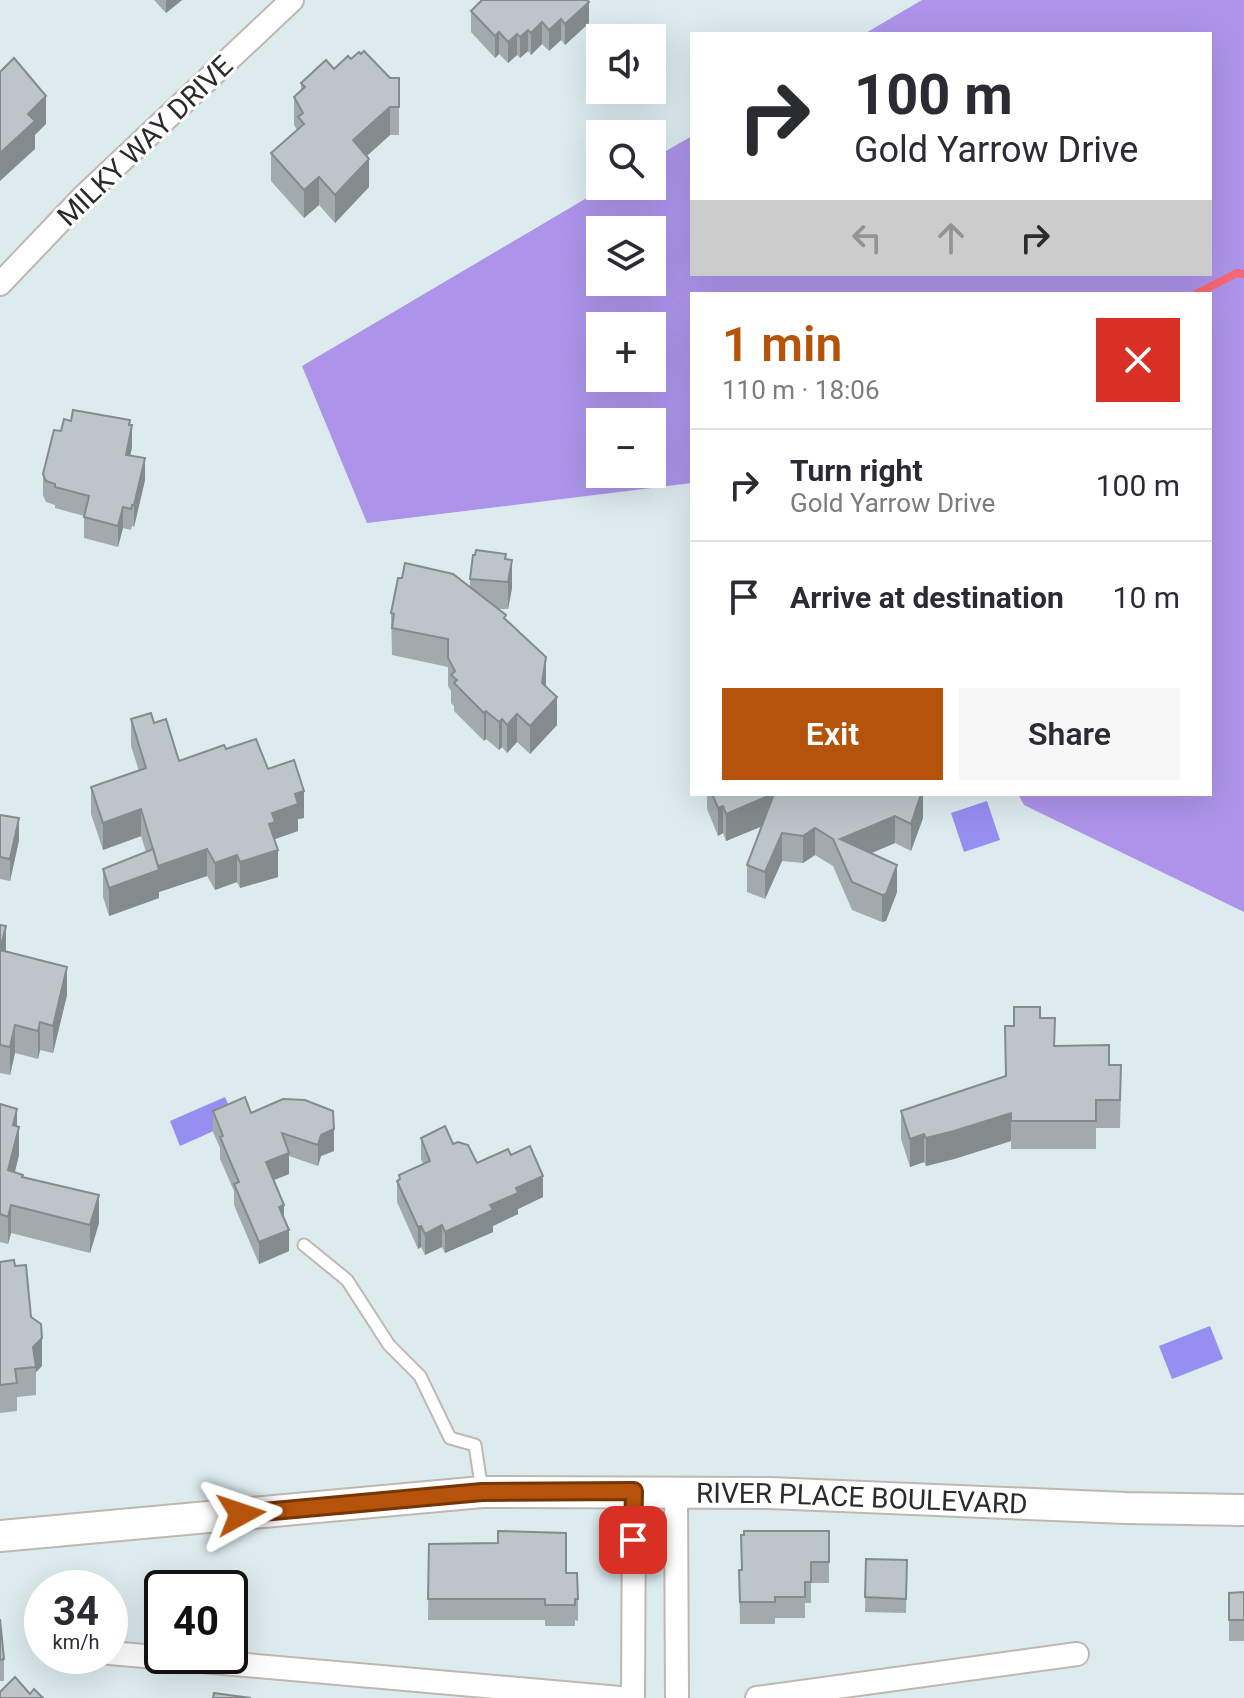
<!DOCTYPE html>
<html lang="en">
<head>
<meta charset="utf-8">
<style>
  :root { --surface:#fff; --page:#f7f7f7; --text:#2b2b33; --muted:#7c7c81; --line:#e1e1e2; --accent:#b45309 }
  body { margin:0; font-family:Roboto,sans-serif; background:var(--page); color:var(--text); height:100vh; display:flex; flex-direction:column; font-size:30px; white-space:nowrap }
  * { box-sizing:border-box; margin:0 }
  p { font-size:26px; color:var(--muted) }
  .icon { flex:none; width:44px; height:44px; fill:none; stroke:currentColor; stroke-width:2; stroke-linecap:round; stroke-linejoin:round }
  .map { position:relative; flex:1; overflow:hidden }
  .details { position:absolute; left:690px; top:292px; width:522px; height:504px; display:flex; flex-direction:column; background:var(--surface); border-radius:0px; box-shadow:0 8px 32px #0002 }
  .details>* { flex:none }
  .guide { position:absolute; left:690px; top:32px; width:522px; height:244px; border-radius:0px; box-shadow:0 8px 32px #0002; background:#fff; color:var(--text); overflow:hidden }
  .tools { position:absolute; left:586px; top:24px; display:grid; gap:16px }
  .tools a { display:grid; place-items:center; width:80px; height:80px; border-radius:0px; background:var(--surface); box-shadow:0 8px 32px #0002; font-size:40px }
  .speed { position:absolute; left:24px; top:1570px; display:flex; gap:16px; font-size:40px; font-weight:700; text-align:center }
  .speed>* { display:grid; place-content:center; width:104px; height:104px; border-radius:50%; background:var(--surface); box-shadow:0 8px 32px #0002; line-height:1 }
  .speed small { font-size:20px; font-weight:400 }
  .speed .limit { border:4px solid #111; border-radius:12px; background:#fff; color:#111 }
  .pin { position:absolute; display:grid; place-items:center; width:68px; height:68px; color:#fff; margin:-34px; border-radius:16px; box-shadow:0 4px 12px #0006 }
  .me { position:absolute; width:88px; margin:-44px; rotate:85deg; stroke-linejoin:round; filter:drop-shadow(0 0 6px #0008) }
  .turn { display:flex; align-items:center; gap:28px; height:168px; padding:0 32px; font-size:36px }
  .turn .icon { width:104px; height:104px; stroke-width:2.5 }
  .turn b { display:block; font-size:56px; line-height:68px }
  .lanes { display:flex; align-items:center; height:76px; padding:0 32px; background:#0003; justify-content:center; gap:40px; direction:ltr }
  .lanes .off { opacity:.35 }
  .round { display:grid; place-items:center; flex:none; width:84px; height:84px; border-radius:0px; background:var(--page) }
  .headline { display:flex; align-items:center; justify-content:space-between; height:136px; padding:0 32px }
  h1 { font-size:48px; font-weight:600; line-height:60px; color:var(--accent) }
  .button { display:flex; gap:16px; margin-top:auto; padding:16px 32px }
  .button a { flex:1; height:92px; border-radius:0px; background:var(--accent); color:#fff; font-size:32px; font-weight:600; line-height:92px; text-align:center }
  .button a+a { background:var(--page); color:var(--text) }
  ul { padding:0; list-style:none }
  li { display:flex; align-items:center; gap:24px; height:112px; padding:0 32px; border-top:2px solid var(--line) }
  li div { flex:1 }
  li b { display:block; font-size:30px }
  li em { font-style:normal }
  .map>svg:first-child { display:block }
  .green { fill:#ad94ea; fill-rule:evenodd }
  .pitch { fill:#958ff2 }
  .lines { fill:none; stroke-linecap:round; stroke-linejoin:round }
  .stream { stroke:#f96775; stroke-width:8 }
  .lane-casing { stroke:#c0b7b1; stroke-width:15 }
  .street-casing { stroke:#c0b7b1; stroke-width:26 }
  .secondary-casing { stroke:#c0b7b1; stroke-width:34 }
  .lane { stroke:#fff; stroke-width:11 }
  .street { stroke:#fff; stroke-width:22 }
  .secondary { stroke:#fff; stroke-width:30 }
  .wall { fill:#a2aaae }
  .shaded-wall { fill:#848b8d }
  .building { fill:#bcc6ca; stroke:#848b8d; stroke-width:2 }
  .route-casing { stroke:#753606; stroke-width:20 }
  .route { stroke:#b45309; stroke-width:14 }
  .labels { text-anchor:middle; dominant-baseline:central; stroke-width:6; stroke-linejoin:round; paint-order:stroke }
  .street-label { font-size:28px; fill:#2b2b2b; stroke:#fff }
</style>
</head>
<body>
<div class="map">
<svg width="1244" height="1698" viewBox="0 0 1244 1698">
  <rect width="100%" height="100%" fill="#dcebee"/>
  <path class="green" d="M922 0H1244V912L1024 805 1018 794H1210V294H692V483L367 523 302 366 607 186H652V159L692 136V274H1210V34H864ZM652 230V282H600V230ZM600 326H652V378H600ZM600 422H652V474H600Z"/>
  <g class="pitch">
    <polygon points="987,801 1000,840 964,852 951,813"/>
    <polygon points="225,1097 236,1121 180,1146 170,1121"/>
    <polygon points="1210,1326 1223,1359 1172,1379 1159,1346"/>
  </g>
  <g class="lines">
    <polyline class="stream" points="1196,294 1237,273 1244,274"/>
    <defs>
      <polyline id="lane" points="304,1245 347,1280 389,1345 420,1376 450,1438 475,1445 482,1491"/>
      <g id="street">
        <polyline points="0,284 83,197 292,0"/>
        <polyline points="676,1492 677,1698"/>
        <polyline points="110,1653 620,1698"/>
        <polyline points="633,1698 634,1491"/>
        <polyline points="757,1698 1077,1654"/>
      </g>
      <g id="secondary">
        <path id="s1" d="M0 1536 482 1492 770 1493 1126 1508 1244 1510"/>
      </g>
    </defs>
    <use href="#lane" class="lane-casing"/>
    <use href="#street" class="street-casing"/>
    <use href="#secondary" class="secondary-casing"/>
    <use href="#lane" class="lane"/>
    <use href="#street" class="street"/>
    <use href="#secondary" class="secondary"/>
  </g>
  <g class="wall">
    <polygon points="154,0 182,0 166,13"/>
    <polygon points="482,0 589,23 565,45 561,40 549,51 542,44 531,55 528,51 520,58 517,55 508,63 499,54 495,58 471,32 471,11"/>
    <polygon points="351,59 390,78 399,78 399,135 390,135 367,156 369,187 335,223 319,205 304,218 271,181 271,153 297,130 294,125 294,97 301,91 301,83 334,69"/>
    <polygon points="71,421 130,425 132,447 130,456 145,480 134,527 132,526 131,530 123,528 118,547 84,538 84,516 55,508 55,505 46,502 43,495 43,474 61,431"/>
    <polygon points="506,559 512,588 508,609 498,609 506,619 546,686 557,725 530,754 517,742 507,753 502,747 499,750 486,739 484,741 454,711 454,706 451,703 451,691 448,686 448,667 392,655 391,613 470,587 470,579"/>
    <polygon points="131,719 154,723 179,761 226,749 268,769 304,818 298,819 298,831 275,839 278,877 240,888 237,882 215,890 207,876 159,892 159,898 109,916 103,897 103,869 146,852 141,836 103,850 91,814 91,787 139,771 131,746"/>
    <polygon points="707,794 923,794 923,818 911,851 895,843 871,853 897,892 886,921 882,922 852,910 833,866 815,855 803,863 782,861 765,899 747,892 747,865 762,826 726,841 723,833 718,836 707,809"/>
    <polygon points="0,815 19,840 10,881 0,879"/>
    <polygon points="0,925 6,952 67,995 53,1053 40,1050 38,1059 15,1053 10,1075 0,1073 0,1074"/>
    <polygon points="1040,1018 1055,1046 1109,1065 1121,1093 1120,1128 1096,1128 1096,1149 1011,1149 1011,1141 954,1159 926,1166 924,1162 910,1167 901,1139 901,1111 1005,1076 1005,1026 1014,1026"/>
    <polygon points="0,1104 17,1126 19,1155 15,1172 99,1223 90,1253 11,1233 8,1244 0,1242"/>
    <polygon points="213,1111 251,1113 334,1151 321,1156 318,1166 289,1156 289,1174 274,1180 284,1219 289,1251 259,1264 234,1205 234,1191 220,1159 220,1148 213,1132"/>
    <polygon points="421,1138 453,1144 477,1163 543,1197 518,1209 518,1214 493,1226 493,1232 445,1253 442,1247 425,1255 421,1247 418,1249 397,1202 397,1181 399,1180 399,1175 423,1164 421,1159"/>
    <polygon points="0,1262 15,1266 31,1317 42,1366 36,1372 36,1395 17,1397 17,1411 0,1413"/>
    <polygon points="829,1531 829,1583 811,1583 811,1603 805,1603 805,1618 775,1618 775,1624 740,1624 739,1570"/>
    <polygon points="429,1544 566,1573 578,1599 578,1621 575,1620 575,1626 545,1626 545,1620 428,1620"/>
    <polygon points="866,1559 907,1560 906,1613 865,1612"/>
    <polygon points="1244,1592 1244,1641 1229,1641 1229,1593"/>
    <polygon points="0,1619 4,1659 4,1681 0,1681"/>
  </g>
  <g class="shaded-wall">
    <polygon points="166,0 182,0 166,13"/>
    <polygon points="589,2 589,23 565,45 565,24"/>
    <polygon points="561,19 561,40 549,51 549,30"/>
    <polygon points="542,22 542,44 531,55 531,33"/>
    <polygon points="528,30 528,51 520,58 520,37"/>
    <polygon points="499,32 499,54 495,58 495,36"/>
    <polygon points="517,34 517,55 508,63 508,42"/>
    <polygon points="46,96 46,124 35,135 35,149 0,181 0,153 28,114"/>
    <polygon points="390,107 390,135 353,168 353,140"/>
    <polygon points="369,159 369,187 335,223 335,195"/>
    <polygon points="319,177 319,205 304,218 304,190"/>
    <polygon points="130,420 130,434 132,425 132,447 126,476 126,455"/>
    <polygon points="145,458 145,480 134,527 134,505"/>
    <polygon points="123,507 123,528 118,547 118,526"/>
    <polygon points="512,560 512,588 508,609 508,582"/>
    <polygon points="546,657 546,684 542,710 542,683"/>
    <polygon points="557,697 557,725 530,754 530,726"/>
    <polygon points="486,711 486,739 484,741 484,713"/>
    <polygon points="517,714 517,742 507,753 507,725"/>
    <polygon points="502,719 502,747 499,750 499,722"/>
    <polygon points="304,791 304,818 298,819 298,831 275,839 275,848 269,824 272,813 295,794"/>
    <polygon points="775,794 775,821 726,841 726,814"/>
    <polygon points="921,794 923,794 923,818 911,851 911,824"/>
    <polygon points="723,806 723,833 718,836 718,808"/>
    <polygon points="141,809 141,836 103,850 103,823"/>
    <polygon points="895,816 895,843 844,865 840,839"/>
    <polygon points="19,818 19,840 10,881 10,859"/>
    <polygon points="815,828 815,855 803,863 803,836"/>
    <polygon points="782,833 782,861 765,899 765,872"/>
    <polygon points="207,849 207,876 159,892 159,898 109,916 109,888 158,866"/>
    <polygon points="278,850 278,877 240,888 240,862"/>
    <polygon points="237,855 237,882 215,890 215,863"/>
    <polygon points="897,865 897,892 886,921 882,922 882,895"/>
    <polygon points="6,926 6,954 0,976 0,949"/>
    <polygon points="67,967 67,995 53,1053 53,1026"/>
    <polygon points="40,1022 40,1050 38,1059 38,1031"/>
    <polygon points="15,1025 15,1053 10,1075 10,1047"/>
    <polygon points="17,1109 17,1136 19,1127 19,1155 8,1198 8,1170 13,1125"/>
    <polygon points="1011,1113 1011,1141 954,1159 926,1166 926,1138"/>
    <polygon points="334,1129 334,1151 321,1156 318,1166 318,1145 321,1135"/>
    <polygon points="924,1134 924,1162 910,1167 910,1139"/>
    <polygon points="289,1153 289,1174 266,1183 266,1162"/>
    <polygon points="543,1176 543,1197 518,1209 518,1214 493,1226 493,1232 445,1253 445,1232 490,1205 516,1188"/>
    <polygon points="99,1195 99,1223 90,1253 90,1225"/>
    <polygon points="11,1205 11,1233 8,1244 8,1217"/>
    <polygon points="284,1205 284,1227 279,1207"/>
    <polygon points="442,1225 442,1247 425,1255 425,1234"/>
    <polygon points="421,1226 421,1247 418,1249 418,1227"/>
    <polygon points="289,1230 289,1251 259,1264 259,1242"/>
    <polygon points="42,1338 42,1366 36,1372 33,1347"/>
  </g>
  <g class="building">
    <polygon points="482,0 587,0 589,2 565,24 561,19 549,30 542,22 531,33 528,30 520,37 517,34 508,42 499,32 495,36 471,11"/>
    <polygon points="364,51 390,78 399,78 399,107 390,107 353,140 369,159 335,195 319,177 304,190 271,153 304,124 298,117 303,113 294,97 305,87 301,83 326,60 334,69 348,56 351,59 359,52 361,54"/>
    <polygon points="14,58 46,96 28,114 35,121 0,153 0,72"/>
    <polygon points="73,410 130,420 129,425 132,425 126,455 145,458 134,505 132,505 131,509 123,507 118,526 84,517 89,496 55,487 55,484 46,481 43,474 54,430 61,431 64,419 71,421"/>
    <polygon points="476,550 506,554 505,559 512,560 508,582 470,579 473,555 475,555"/>
    <polygon points="405,563 453,574 506,615 504,618 546,657 542,683 557,697 530,726 517,714 507,725 502,719 499,722 486,711 484,713 454,683 457,680 451,675 455,671 448,658 448,639 392,628 394,614 391,613 398,578 402,578"/>
    <polygon points="151,713 154,723 166,719 179,761 224,745 226,749 256,739 268,769 294,760 304,791 295,794 298,804 272,813 275,822 269,824 278,850 240,862 237,855 215,863 207,849 158,866 141,809 103,823 91,787 146,768 131,719"/>
    <polygon points="712,794 773,794 726,814 723,806 718,808"/>
    <polygon points="774,794 921,794 911,824 895,816 840,839 897,865 886,894 882,895 852,882 833,839 815,828 803,836 782,833 765,872 747,865"/>
    <polygon points="0,815 19,818 10,859 0,857"/>
    <polygon points="153,849 159,870 109,888 103,869"/>
    <polygon points="0,925 6,926 0,949"/>
    <polygon points="0,950 67,967 53,1026 40,1022 38,1031 15,1025 10,1047 0,1045 0,1046"/>
    <polygon points="1014,1007 1040,1007 1040,1018 1055,1018 1054,1046 1109,1045 1109,1065 1121,1065 1120,1100 1096,1100 1096,1121 1011,1121 1011,1113 954,1131 926,1138 924,1134 910,1139 901,1111 1006,1076 1005,1026 1014,1026"/>
    <polygon points="245,1097 251,1113 283,1099 305,1100 333,1111 334,1129 321,1135 318,1145 282,1133 289,1153 266,1162 284,1205 279,1207 289,1230 259,1242 234,1184 239,1182 220,1137 223,1136 213,1111"/>
    <polygon points="0,1104 17,1109 13,1125 19,1127 8,1170 23,1175 22,1177 99,1195 90,1225 11,1205 8,1217 0,1214"/>
    <polygon points="445,1126 453,1144 458,1142 468,1145 477,1163 508,1149 511,1155 530,1146 543,1176 516,1188 518,1193 490,1205 493,1210 445,1232 442,1225 425,1234 421,1226 418,1227 397,1181 400,1179 399,1175 430,1161 421,1138"/>
    <polygon points="14,1260 15,1266 26,1265 31,1317 41,1324 42,1338 33,1347 36,1367 15,1369 17,1383 0,1385 0,1262"/>
    <polygon points="498,1531 566,1533 566,1573 577,1573 578,1599 575,1599 575,1605 545,1605 545,1599 428,1599 429,1544 498,1543"/>
    <polygon points="744,1531 829,1531 829,1562 811,1562 811,1582 805,1582 805,1597 775,1597 775,1602 740,1602 739,1570 742,1570 741,1535 744,1535"/>
    <polygon points="866,1559 907,1560 906,1599 865,1597"/>
    <polygon points="1244,1592 1244,1620 1229,1620 1229,1593"/>
    <polygon points="0,1619 4,1659 0,1660"/>
    <polygon points="15,1677 30,1694 34,1689 43,1698 0,1698 0,1692"/>
    <polygon points="214,1693 251,1698 213,1698"/>
  </g>
  <g class="lines">
    <defs>
      <polyline id="route" points="241,1514 482,1492 634,1491 633,1540"/>
    </defs>
    <use href="#route" class="route-casing"/>
    <use href="#route" class="route"/>
  </g>
  <g class="labels">
    <g class="street-label">
      <text transform="translate(145 141) rotate(-44)">MILKY WAY DRIVE</text>
      <text stroke="none"><textPath href="#s1" startOffset="864">RIVER PLACE BOULEVARD</textPath></text>
    </g>
  </g>
</svg>
<div class="tools">
<a><svg class="icon" aria-label="sound" viewBox="0 0 24 24"><path d="M4 9h4l5-4v14l-5-4H4zM17 9q2 3 0 6"/></svg></a>
<a><svg class="icon" aria-label="search" viewBox="0 0 24 24"><circle cx="10" cy="10" r="6"/><path d="M15 15l6 6"/></svg></a>
<a><svg class="icon" aria-label="layers" viewBox="0 0 24 24"><path d="M12 4l9 5-9 5-9-5zM3 14l9 5 9-5"/></svg></a>
<a>+</a>
<a>−</a>
</div>
<div class="speed"><div>34<small>km/h</small></div><div class="limit">40</div></div>
<div class="pin" style="left:633px;top:1540px;background:#d93025"><svg class="icon" aria-label="arrive" viewBox="0 0 24 24"><path d="M6 21V4h12l-3 4 3 4H6"/></svg></div>
<svg class="me" style="left:241px;top:1514px" viewBox="-20 -20 40 40"><path d="M0-17L14 15 0 8-14 15z" fill="#b45309" stroke="#fff" stroke-width="4"/></svg>
<div class="guide">
<div class="turn"><svg class="icon" aria-label="right" viewBox="0 0 24 24"><path d="M7 20v-9h11M14 6l5 5-5 5"/></svg><div><b>100 m</b>Gold Yarrow Drive</div></div>
<div class="lanes"><svg class="icon off" aria-label="left" viewBox="0 0 24 24"><path d="M17 20v-9H6M10 6l-5 5 5 5"/></svg><svg class="icon off" aria-label="ahead" viewBox="0 0 24 24"><path d="M12 20V5M6 11l6-6 6 6"/></svg><svg class="icon" aria-label="right" viewBox="0 0 24 24"><path d="M7 20v-9h11M14 6l5 5-5 5"/></svg></div>
</div>
<section class="details">
<div class="headline"><div><h1>1 min</h1><p>110 m · 18:06</p></div><a class="round" style="background:#d93025;color:#fff"><svg class="icon" aria-label="close" viewBox="0 0 24 24"><path d="M6 6l12 12M18 6L6 18"/></svg></a></div>
<ul>
<li><svg class="icon" aria-label="right" viewBox="0 0 24 24"><path d="M7 20v-9h11M14 6l5 5-5 5"/></svg><div><b>Turn right</b><p>Gold Yarrow Drive</p></div><em>100 m</em></li>
<li><svg class="icon" aria-label="arrive" viewBox="0 0 24 24"><path d="M6 21V4h12l-3 4 3 4H6"/></svg><div><b>Arrive at destination</b></div><em>10 m</em></li>
</ul>
<div class="button"><a>Exit</a><a>Share</a></div>
</section>
</div>
</body>
</html>
